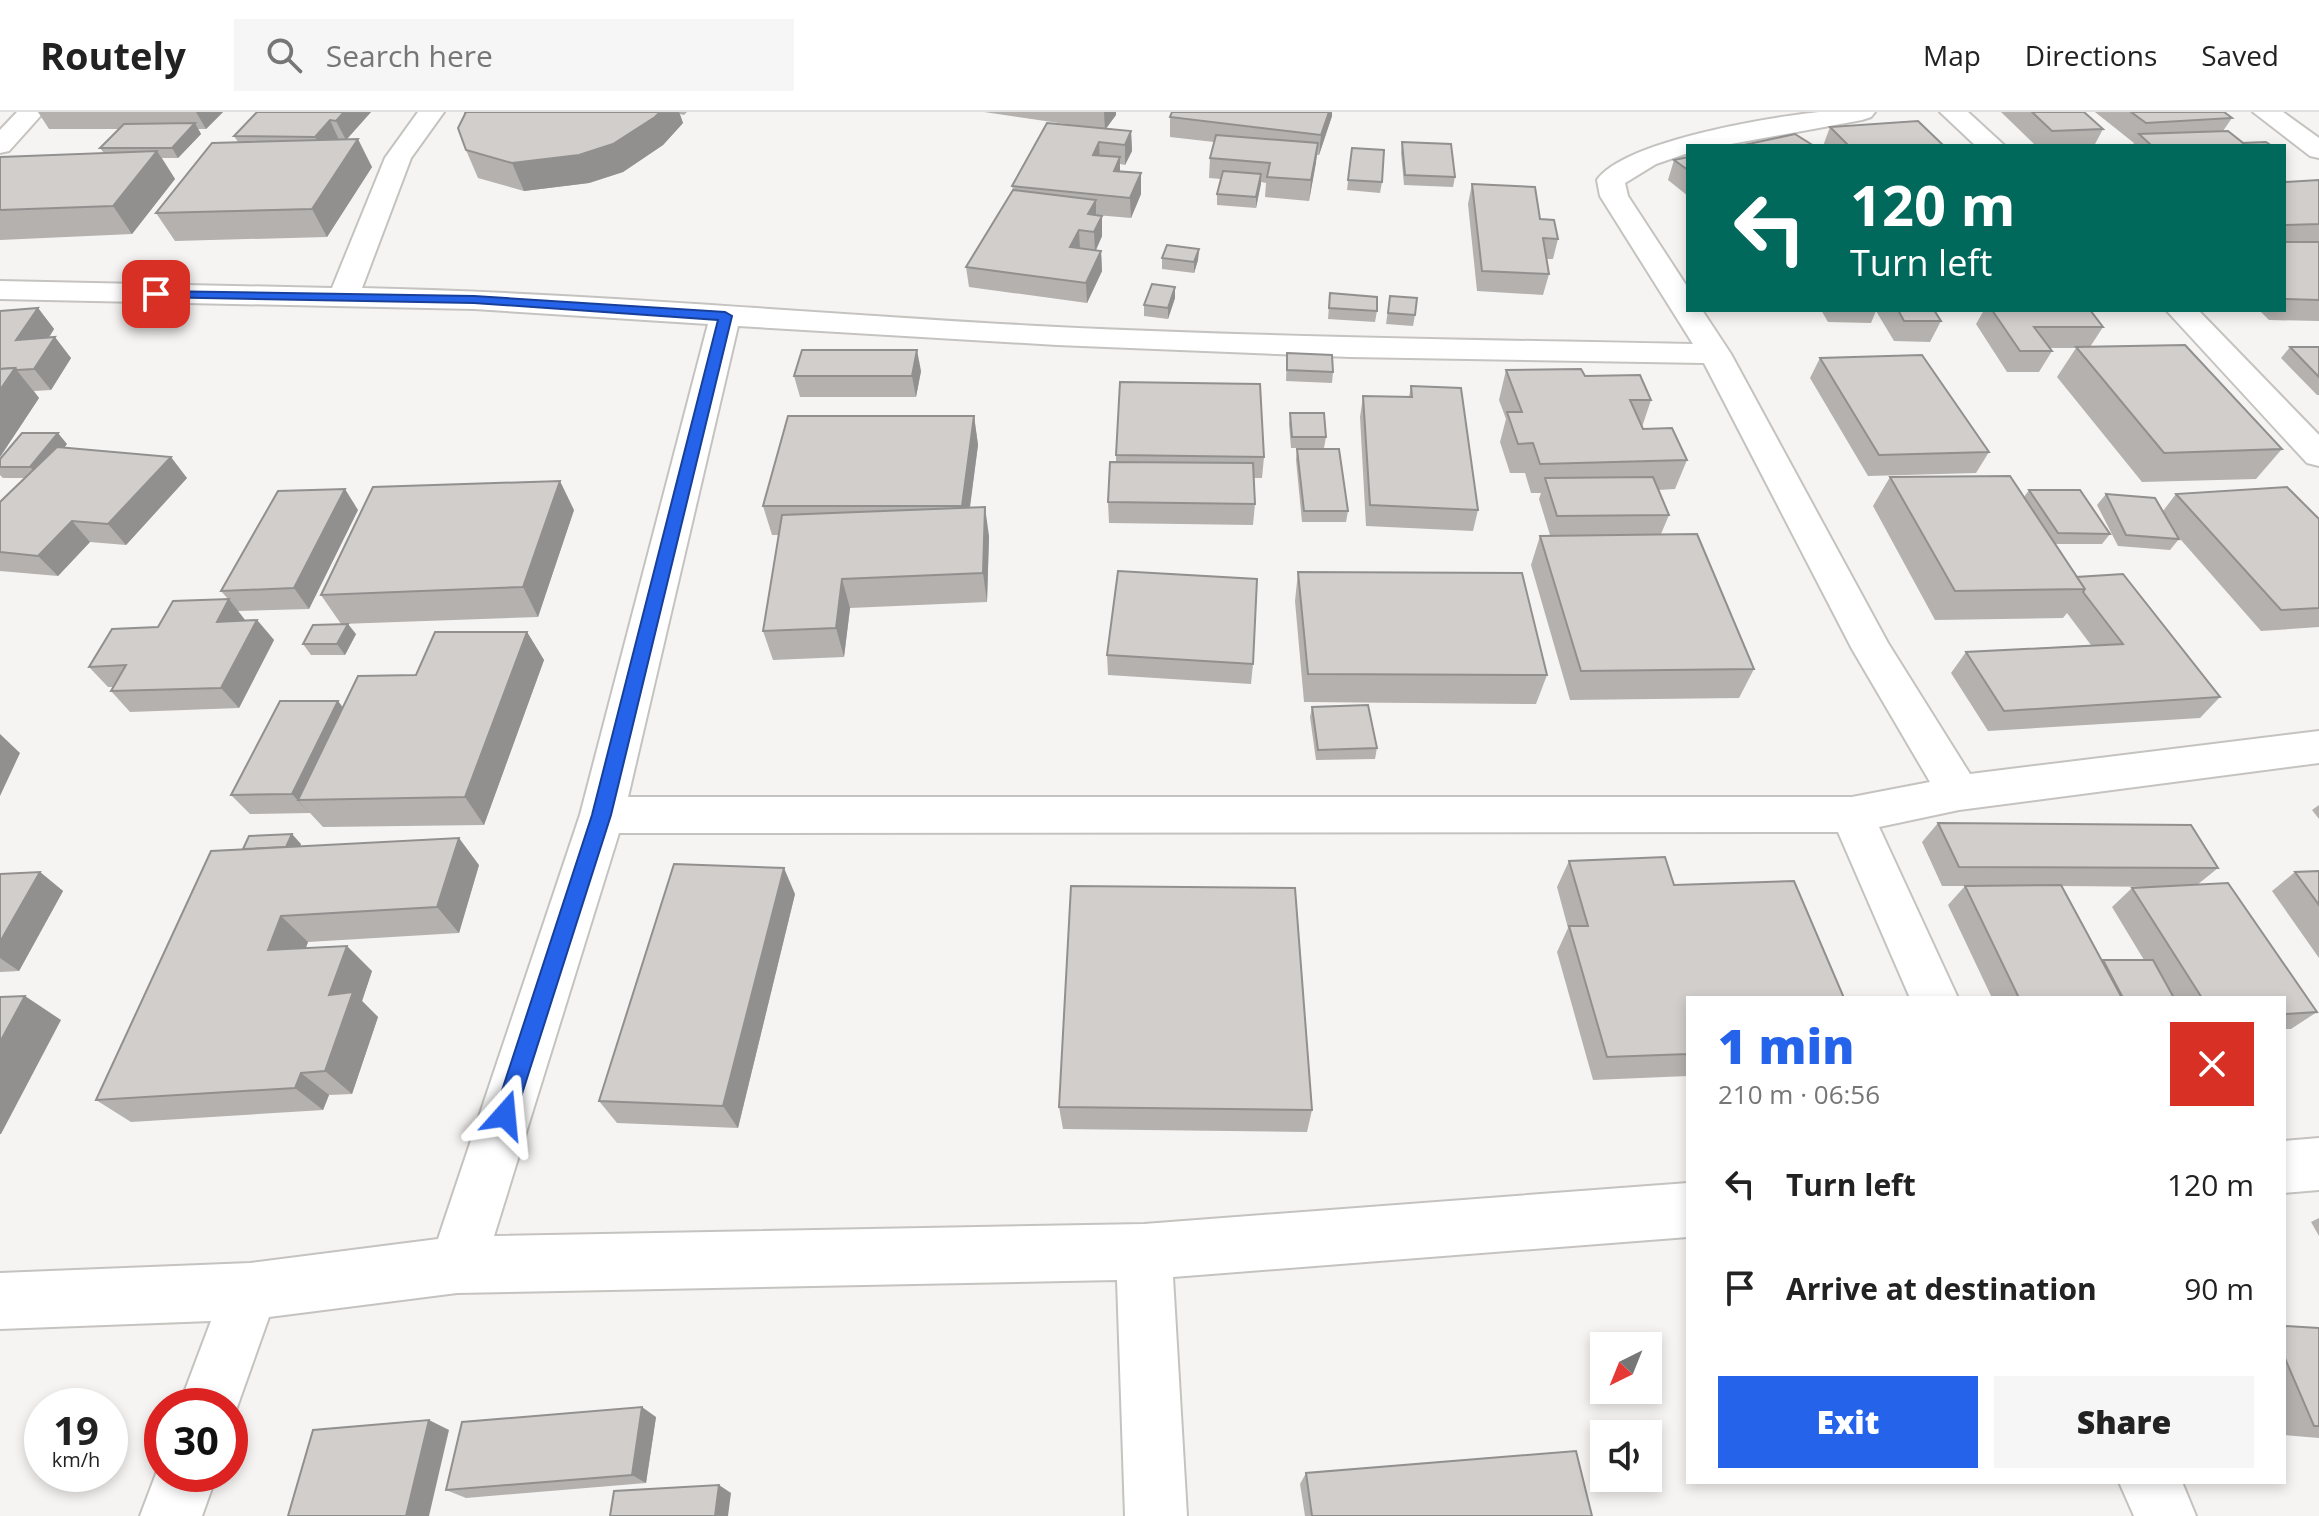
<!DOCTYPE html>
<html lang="en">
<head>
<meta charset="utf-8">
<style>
  :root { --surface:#fff; --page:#f6f6f6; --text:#222; --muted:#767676; --line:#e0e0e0; --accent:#2563eb }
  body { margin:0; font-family:"Open Sans",sans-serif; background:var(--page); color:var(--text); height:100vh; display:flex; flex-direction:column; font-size:30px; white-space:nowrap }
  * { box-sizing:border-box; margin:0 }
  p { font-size:26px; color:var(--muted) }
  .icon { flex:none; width:44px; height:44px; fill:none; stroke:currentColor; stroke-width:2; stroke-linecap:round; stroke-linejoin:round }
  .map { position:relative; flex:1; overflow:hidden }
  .details { position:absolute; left:1686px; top:884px; width:600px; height:488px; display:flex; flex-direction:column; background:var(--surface); border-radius:0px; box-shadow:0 4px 12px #0003 }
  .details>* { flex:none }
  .hud { position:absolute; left:1686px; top:32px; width:600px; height:168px; border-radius:0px; box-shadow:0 4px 12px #0003; background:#00695c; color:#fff; overflow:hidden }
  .needle { width:52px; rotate:223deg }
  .tools { position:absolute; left:1590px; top:1220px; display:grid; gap:16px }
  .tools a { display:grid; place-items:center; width:72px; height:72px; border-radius:0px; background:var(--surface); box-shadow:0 4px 12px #0003; font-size:40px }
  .speed { position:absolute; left:24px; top:1276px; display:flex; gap:16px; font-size:40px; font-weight:700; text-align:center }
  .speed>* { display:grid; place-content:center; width:104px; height:104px; border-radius:50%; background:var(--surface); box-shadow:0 4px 12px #0003; line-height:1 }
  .speed small { font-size:20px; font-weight:400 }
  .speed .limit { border:12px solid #d22; background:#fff; color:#111 }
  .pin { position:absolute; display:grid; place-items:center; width:68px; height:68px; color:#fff; margin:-34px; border-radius:16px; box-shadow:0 4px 12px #0006 }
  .me { position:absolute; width:88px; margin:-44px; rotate:18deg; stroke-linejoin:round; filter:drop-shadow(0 0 6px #0008) }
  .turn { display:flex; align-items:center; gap:28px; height:168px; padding:0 32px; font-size:36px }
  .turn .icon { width:104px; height:104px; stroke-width:2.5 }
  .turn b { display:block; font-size:56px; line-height:68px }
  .round { display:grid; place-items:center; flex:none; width:84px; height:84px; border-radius:0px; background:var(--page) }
  .overview { display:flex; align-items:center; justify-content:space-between; height:136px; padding:0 32px }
  h1 { font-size:48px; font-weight:800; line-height:60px; color:var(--accent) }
  .primary-button { display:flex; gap:16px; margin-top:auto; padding:16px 32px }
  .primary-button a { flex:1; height:92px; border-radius:0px; background:var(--accent); color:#fff; font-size:32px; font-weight:800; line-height:92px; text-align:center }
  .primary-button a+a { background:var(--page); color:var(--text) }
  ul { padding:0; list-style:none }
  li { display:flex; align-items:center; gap:24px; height:104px; padding:0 32px }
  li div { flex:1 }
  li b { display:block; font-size:30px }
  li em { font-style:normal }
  header { display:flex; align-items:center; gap:48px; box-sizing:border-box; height:112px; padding:0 40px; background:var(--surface); border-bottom:2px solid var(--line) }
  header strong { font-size:38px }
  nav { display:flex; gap:44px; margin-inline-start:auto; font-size:28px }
  .search { width:560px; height:72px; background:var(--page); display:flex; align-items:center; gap:20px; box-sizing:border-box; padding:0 28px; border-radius:0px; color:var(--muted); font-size:30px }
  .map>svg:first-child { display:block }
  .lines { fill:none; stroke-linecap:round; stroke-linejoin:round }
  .minor-casing { stroke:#c5c3c0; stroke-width:4 }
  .minor { fill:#fff; fill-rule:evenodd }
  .wall { fill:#b4b1af; fill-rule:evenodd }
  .shaded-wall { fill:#92908f }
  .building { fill:#d1cecc; stroke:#92908f; stroke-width:2 }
  .route { fill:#2563eb; stroke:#184099; stroke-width:2 }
</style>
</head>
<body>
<header>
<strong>Routely</strong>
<div class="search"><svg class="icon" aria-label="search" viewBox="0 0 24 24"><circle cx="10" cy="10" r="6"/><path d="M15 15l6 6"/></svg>Search here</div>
<nav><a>Map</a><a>Directions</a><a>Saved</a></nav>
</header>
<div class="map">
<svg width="2319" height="1404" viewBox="0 0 2319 1404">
  <rect width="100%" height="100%" fill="#f6f4f2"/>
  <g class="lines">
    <defs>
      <g id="minor">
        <polygon points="17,0 44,0 9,39 0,41 0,18"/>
        <path d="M418 0H444L411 46 362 176C594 181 825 203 1057 215 1269 225 1481 228 1693 232L1600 84 1597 68C1624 29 1771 5 1819 0 1837 0 1857 0 1875 0L1871 5 1862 8 1720 34H1688V41L1656 52 1625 71 1628 84 1688 176V198H1702L1731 242 1888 531 1970 662 2319 619V651L1959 698 1879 715 1958 886H1910L1838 720 619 721 494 1124 1144 1112 1688 1071V1125L1173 1165 1187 1404H1125L1117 1168 457 1181 269 1205 230 1315V1294H179L211 1209 0 1217V1161L250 1151 438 1127 580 703 708 212 474 197 0 187V169L332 176 385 46ZM738 214 1057 233 1350 245 1704 251 1852 537 1930 670 1852 685H628Z"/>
        <polygon points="1940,0 1968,0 2005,34 1976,34"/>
        <polygon points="2253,0 2283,0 2319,26 2319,46 2310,44"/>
        <polygon points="2166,198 2198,198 2319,323 2319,354 2307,351"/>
        <polygon points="2319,1026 2319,1078 2284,1081 2284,1029"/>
        <polygon points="162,1346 162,1362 217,1362 202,1404 140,1404"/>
        <polygon points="2119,1370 2182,1370 2196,1404 2134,1404"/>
      </g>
    </defs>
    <use href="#minor" class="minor-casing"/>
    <use href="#minor" class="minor"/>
  </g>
  <g class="wall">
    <polygon points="38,0 223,0 206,17 198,17 201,22 178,46 162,46 175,67 132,122 0,128 0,45 104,41 100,36 119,17 49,17"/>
    <polygon points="257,0 371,0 347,27 372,55 327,125 175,129 156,101 238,30 234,24"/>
    <polygon points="464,0 687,0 684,3 680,2 683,11 663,33 623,60 589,71 524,79 478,66 466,38"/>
    <polygon points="984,0 1116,0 1116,3 1106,16 1131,19 1132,39 1125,53 1120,52 1120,59 1141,61 1141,82 1131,106 1096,103 1102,124 1096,138 1101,139 1102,159 1087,191 969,175 966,155 1013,78 1012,74 1066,12"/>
    <polygon points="2001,0 2084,0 2103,17 2094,34 2036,34"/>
    <polygon points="2095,0 2224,0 2232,6 2223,19 2243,31 2272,34 2132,34 2134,31"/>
    <polygon points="1332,4 1319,43 1317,43 1309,89 1265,85 1266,71 1261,70 1256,96 1217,93 1217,82 1221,67 1209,66 1210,46 1214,30 1170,25 1170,5"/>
    <polygon points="1830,15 1944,34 1823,34"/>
    <polygon points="1402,30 1455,65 1453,75 1404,73 1401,41"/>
    <polygon points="1352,36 1382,70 1380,81 1347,78"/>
    <polygon points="1688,45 1688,84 1668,68 1674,48"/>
    <polygon points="2319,68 2319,209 2269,208 2259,198 2284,198 2284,70"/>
    <polygon points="1472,72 1540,107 1558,127 1553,147 1546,147 1549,162 1543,183 1477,179 1468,92"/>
    <polygon points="1199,137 1198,148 1194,161 1162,157 1162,146"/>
    <polygon points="1330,181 1377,199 1375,210 1328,207"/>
    <polygon points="1390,184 1415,203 1413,214 1386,212"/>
    <polygon points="1175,186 1168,207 1144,204 1144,193"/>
    <polygon points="38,196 54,217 49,226 71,246 51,278 34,279 39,286 0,345 0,199"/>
    <polygon points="1819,198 1934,198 1941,209 1930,230 1894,229 1876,199 1871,211 1828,210 1821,198"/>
    <polygon points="1984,198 2090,198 2103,215 2090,235 2282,337 2256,367 2142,370 2057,265 2076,236 2049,236 2052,239 2039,260 2007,260 1976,212"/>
    <polygon points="2290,235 2319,235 2319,283 2317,283 2281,246"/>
    <polygon points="1287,241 1333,260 1332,271 1286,269"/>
    <polygon points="1820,246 1989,340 1976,361 1868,364 1810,266"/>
    <polygon points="1506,258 1585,264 1651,288 1642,315 1643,317 1687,348 1675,377 1658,378 1669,403 1661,422 1754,557 1739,586 1570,588 1531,453 1540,424 1550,423 1539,387 1541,381 1531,381 1525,361 1510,361 1500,330 1506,307 1499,288"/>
    <polygon points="921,259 916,285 800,285 794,264"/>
    <polygon points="1411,274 1478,398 1473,419 1366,414 1360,305 1363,284 1409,285"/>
    <polygon points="1290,301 1326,325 1324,336 1291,336 1289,312"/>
    <polygon points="974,304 978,333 970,396 989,424 987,490 850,496 844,545 773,548 763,519 779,423 772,423 763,394"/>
    <polygon points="67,332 64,336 187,366 126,433 90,430 58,464 0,459 0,390 25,366 3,366 0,363 0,347"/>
    <polygon points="1297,337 1348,399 1346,410 1302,410 1296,348"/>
    <polygon points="1116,343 1264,345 1262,366 1254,366 1255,392 1253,413 1109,411 1108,390 1116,350"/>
    <polygon points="1890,365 2024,385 2029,378 2110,422 2102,432 2056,432 2077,465 2220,585 2200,606 1988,619 1951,561 1966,540 2091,533 2067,501 2063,506 1935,508 1873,394"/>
    <polygon points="2106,382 2163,399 2176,382 2319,407 2319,515 2261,519 2174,420 2179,427 2170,438 2118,434 2097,393"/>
    <polygon points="358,398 309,497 238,499 245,508 257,508 274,528 239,596 130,600 111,579 113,575 108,575 89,555 158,515 228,487 221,479"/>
    <polygon points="574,398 538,505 341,512 321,483"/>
    <polygon points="1298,460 1547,563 1536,592 1304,590 1295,489"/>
    <polygon points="527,520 544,548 484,713 323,715 310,701 250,702 231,683 338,589 343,596 416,563"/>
    <polygon points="356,522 345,543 311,543 303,532"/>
    <polygon points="1107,543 1253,552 1251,572 1108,563"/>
    <polygon points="1312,595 1377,636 1375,647 1316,648 1310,605"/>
    <polygon points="2319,693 2319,707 2312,698"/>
    <path d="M1938 711 2218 756 2197 773 2317 900 2291 917H2284V886H1992L1948 793 1965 774H1975H1942L1922 730ZM2062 774 2166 775 2132 776 2112 795 2144 848H2103L2102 849Z"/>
    <polygon points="301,732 300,734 479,753 459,821 308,830 306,836 372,859 362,889 378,905 352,982 329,983 323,998 131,1010 96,988 243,737"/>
    <polygon points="1569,749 1674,773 1688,886 1688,964 1593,968 1557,840 1568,816 1557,775"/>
    <polygon points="2319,759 2319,846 2272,779 2295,760"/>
    <polygon points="40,760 63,779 19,859 0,860 0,762"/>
    <polygon points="795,782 738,1016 617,1011 599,989"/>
    <polygon points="1059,995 1312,998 1307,1020 1063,1017"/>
    <polygon points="2319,1106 2319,1124 2311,1110"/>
    <polygon points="2284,1214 2319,1216 2319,1326 2284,1323"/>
    <polygon points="656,1305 646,1371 466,1386 446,1378"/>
    <polygon points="1306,1361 1592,1404 1305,1404 1300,1372"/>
  </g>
  <g class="shaded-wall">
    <polygon points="196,0 223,0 206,17"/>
    <polygon points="344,0 371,0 346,28 336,9"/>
    <polygon points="660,0 679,0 683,11 663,33 623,60 589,71 524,79 512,51"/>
    <polygon points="1104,0 1116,0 1116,3 1105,18"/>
    <polygon points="1329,0 1332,0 1332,4 1319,43 1321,23"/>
    <polygon points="330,8 339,28 325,45 315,25"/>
    <polygon points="195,11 201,22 178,46 172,36"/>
    <polygon points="1131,19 1132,39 1125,53 1125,33"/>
    <polygon points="358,27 372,55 327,125 312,97"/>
    <polygon points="1099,30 1100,50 1093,43"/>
    <polygon points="1318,31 1316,51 1309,89 1311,68"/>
    <polygon points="157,39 175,67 132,122 113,94"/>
    <polygon points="1120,45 1120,65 1114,59"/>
    <polygon points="1141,61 1141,82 1131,106 1130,86"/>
    <polygon points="1261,62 1261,72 1256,96 1256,85"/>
    <polygon points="1096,88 1096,109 1088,102"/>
    <polygon points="1102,104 1102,124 1095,140 1094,120"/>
    <polygon points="1079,118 1080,138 1070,135"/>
    <polygon points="1199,137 1198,148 1194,161 1194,150"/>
    <polygon points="1101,139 1102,159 1087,191 1086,171"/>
    <polygon points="1175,175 1175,186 1168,207 1168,196"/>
    <polygon points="38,196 54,217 33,249 16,228"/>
    <polygon points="55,225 71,246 51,278 34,257"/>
    <polygon points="917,238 921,259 916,285 912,264"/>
    <polygon points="15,256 39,286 0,345 0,278"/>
    <polygon points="974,304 978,333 966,423 962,394"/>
    <polygon points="58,321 67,332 40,366 30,355"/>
    <polygon points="171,345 187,366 126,433 108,412"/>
    <polygon points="560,369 574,398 538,505 523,475"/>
    <polygon points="345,377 358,398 309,497 294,476"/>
    <polygon points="985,395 989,424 987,490 983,461"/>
    <polygon points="72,409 90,430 58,464 38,444"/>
    <polygon points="842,467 850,496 844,545 836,516"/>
    <polygon points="229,487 245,508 217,510"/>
    <polygon points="257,508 274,528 239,596 221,576"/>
    <polygon points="348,512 356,522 345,543 337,532"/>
    <polygon points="527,520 544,548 484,713 465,685"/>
    <polygon points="338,589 353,609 298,688 310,702 292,682"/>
    <polygon points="0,622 20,641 0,684"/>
    <polygon points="292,722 301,732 293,752 283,742"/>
    <polygon points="459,726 479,753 459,821 437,795"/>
    <polygon points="784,756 795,782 738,1016 723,994"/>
    <polygon points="40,760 63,779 19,859 0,846 0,830"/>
    <polygon points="281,804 308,830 295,863 268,838"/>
    <polygon points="347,834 372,859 362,889 378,905 352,982 325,959 329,883"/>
    <polygon points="25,884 61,908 1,1022 0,1022 0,930"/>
    <polygon points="301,961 329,983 323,998 295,976"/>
    <polygon points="642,1295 656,1305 646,1371 632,1363"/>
    <polygon points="429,1308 449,1318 429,1404 406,1404"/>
    <polygon points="719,1373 731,1381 728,1404 715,1404"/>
  </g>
  <g class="building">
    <polygon points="257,0 344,0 336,9 330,8 315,25 234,24"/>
    <polygon points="466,0 660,0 655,5 613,32 579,43 512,51 466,38 458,16"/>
    <polygon points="1172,0 1329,0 1321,23 1170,5"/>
    <polygon points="2032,0 2084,0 2103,17 2052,19"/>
    <polygon points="2131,0 2224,0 2232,6 2146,11"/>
    <polygon points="1918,9 1944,34 1849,34 1830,15"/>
    <polygon points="195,11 172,36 100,36 124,12"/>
    <polygon points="1047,11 1131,19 1125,33 1099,30 1093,43 1120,45 1114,59 1141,61 1130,86 1012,74"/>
    <polygon points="2228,19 2247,34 2152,34 2139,22"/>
    <polygon points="1795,22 1814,34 1739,34"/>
    <polygon points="1216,23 1318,31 1311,68 1267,65 1270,51 1210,46"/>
    <polygon points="358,27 312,97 156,101 212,31"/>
    <polygon points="1402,30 1451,32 1455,65 1405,63"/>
    <polygon points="2266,30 2272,34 2247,34 2243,31"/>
    <polygon points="1352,36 1384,38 1382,70 1348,68"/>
    <polygon points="157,39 113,94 0,98 0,45"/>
    <polygon points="1688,45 1688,58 1674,48"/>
    <polygon points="1223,59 1261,62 1256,85 1217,82"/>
    <polygon points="2319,68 2319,112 2284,113 2284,70"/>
    <polygon points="1472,72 1535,75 1540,107 1554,108 1558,127 1543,126 1549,162 1482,159"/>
    <polygon points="1013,78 1096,88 1088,102 1102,104 1094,120 1079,118 1070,135 1101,139 1086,171 966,155"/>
    <polygon points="2284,130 2319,130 2319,188 2284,187"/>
    <polygon points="1167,133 1199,137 1194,150 1162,146"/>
    <polygon points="1152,172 1175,175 1168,196 1144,193"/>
    <polygon points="1330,181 1377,185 1377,199 1329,196"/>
    <polygon points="1390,184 1417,186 1415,203 1388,201"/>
    <polygon points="38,196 16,228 55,225 34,257 17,258 15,256 0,257 0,199"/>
    <polygon points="1898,198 1934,198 1941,209 1904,209"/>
    <polygon points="1992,198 2090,198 2103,215 2034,215 2052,239 2020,239"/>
    <polygon points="2185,233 2282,337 2164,341 2076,235"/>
    <polygon points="2290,235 2319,235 2319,265"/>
    <polygon points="802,238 917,238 912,264 794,264"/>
    <polygon points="1287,241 1332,243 1333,260 1287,258"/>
    <polygon points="1922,243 1989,340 1879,343 1820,246"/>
    <polygon points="15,256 0,278 0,257"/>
    <polygon points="1581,257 1585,264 1640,263 1651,288 1630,288 1643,317 1672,316 1687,348 1540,352 1533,331 1518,332 1507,300 1522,300 1506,258"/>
    <polygon points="1120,270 1260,272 1264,345 1116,343"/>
    <polygon points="1411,274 1461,276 1478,398 1370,393 1363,284 1412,285"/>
    <polygon points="1290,301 1324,301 1326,325 1292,325"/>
    <polygon points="788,304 974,304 962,394 763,394"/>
    <polygon points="22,321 58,321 30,355 0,355 0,347"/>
    <polygon points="57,335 171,345 108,412 72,409 38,444 0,440 0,390"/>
    <polygon points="1297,337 1339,337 1348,399 1304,399"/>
    <polygon points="1110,350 1253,351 1255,392 1108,390"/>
    <polygon points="2010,364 2085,477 1955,479 1890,365"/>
    <polygon points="1653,365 1669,403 1557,404 1545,366"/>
    <polygon points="560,369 523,475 321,483 373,375"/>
    <polygon points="2287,375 2319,407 2319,496 2281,498 2176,382"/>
    <polygon points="345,377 294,476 221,479 278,379"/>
    <polygon points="2029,378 2080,378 2110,422 2058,421"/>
    <polygon points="2106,382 2155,386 2179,427 2126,423"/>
    <polygon points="985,395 983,461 842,467 836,516 763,519 782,403"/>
    <polygon points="1697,422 1754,557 1581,559 1540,424"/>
    <polygon points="1118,459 1257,467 1253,552 1107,543"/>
    <polygon points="1298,460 1522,461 1547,563 1308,562"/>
    <polygon points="2123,462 2220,585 2004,599 1966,540 2123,532 2083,480 2085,477 2077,465"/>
    <polygon points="229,487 217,510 257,508 221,576 111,579 126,553 89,555 112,517 158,515 173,489"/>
    <polygon points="348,512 337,532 303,532 313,513"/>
    <polygon points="435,520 527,520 465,685 298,688 358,564 416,563"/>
    <polygon points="280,589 338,589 292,682 231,683"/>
    <polygon points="1368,593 1377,636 1318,638 1312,595"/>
    <polygon points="1938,711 2191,713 2218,756 1959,755"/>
    <polygon points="292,722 286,735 243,737 249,724"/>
    <polygon points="459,726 437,795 281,804 268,838 347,834 329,883 353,880 325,959 301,961 295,976 96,988 211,739"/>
    <polygon points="1665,745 1674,773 1794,769 1844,886 1688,886 1688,942 1607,945 1569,814 1588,814 1569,749"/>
    <polygon points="674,752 784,756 723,994 599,989"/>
    <polygon points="2319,759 2319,793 2295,760"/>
    <polygon points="40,760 0,830 0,762"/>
    <polygon points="2228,771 2317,900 2284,902 2284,886 2202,886 2132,776"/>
    <polygon points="2061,773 2122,886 2019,886 1965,774"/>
    <polygon points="1071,774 1295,776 1312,998 1059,995"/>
    <polygon points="2103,848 2153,848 2174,886 2123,886"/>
    <polygon points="25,884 0,930 0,885"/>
    <polygon points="2284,1214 2319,1216 2319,1314 2314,1314 2284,1244"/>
    <polygon points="642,1295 632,1363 446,1378 462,1310"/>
    <polygon points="429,1308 406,1404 288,1404 313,1318"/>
    <polygon points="1576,1339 1592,1404 1312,1404 1306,1361"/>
    <polygon points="719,1373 715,1404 610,1404 614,1379"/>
  </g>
  <polygon class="route" points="156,179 474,184 725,200 732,204 611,703 513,1010 505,1013 497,1010 494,1003 592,703 718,208 474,191 152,185 150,182"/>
</svg>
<div class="tools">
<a><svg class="needle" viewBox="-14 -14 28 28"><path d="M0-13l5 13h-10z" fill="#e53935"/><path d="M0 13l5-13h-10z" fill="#767676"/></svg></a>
<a><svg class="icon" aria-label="sound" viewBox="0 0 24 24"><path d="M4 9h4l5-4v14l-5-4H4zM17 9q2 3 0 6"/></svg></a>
</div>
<div class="speed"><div>19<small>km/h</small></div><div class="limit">30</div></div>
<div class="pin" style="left:156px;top:182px;background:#d93025"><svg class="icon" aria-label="arrive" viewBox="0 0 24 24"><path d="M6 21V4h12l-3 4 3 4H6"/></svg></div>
<svg class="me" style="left:505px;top:1003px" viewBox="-20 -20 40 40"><path d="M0-17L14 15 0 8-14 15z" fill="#2563eb" stroke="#fff" stroke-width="4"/></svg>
<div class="hud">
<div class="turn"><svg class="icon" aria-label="left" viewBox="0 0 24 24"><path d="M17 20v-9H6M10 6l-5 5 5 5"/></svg><div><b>120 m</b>Turn left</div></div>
</div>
<section class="details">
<div class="overview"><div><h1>1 min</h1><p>210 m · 06:56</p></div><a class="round" style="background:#d93025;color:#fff"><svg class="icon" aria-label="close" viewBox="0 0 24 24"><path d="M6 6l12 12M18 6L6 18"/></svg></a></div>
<ul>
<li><svg class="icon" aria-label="left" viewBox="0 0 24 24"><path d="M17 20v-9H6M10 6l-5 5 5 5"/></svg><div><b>Turn left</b></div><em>120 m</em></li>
<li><svg class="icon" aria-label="arrive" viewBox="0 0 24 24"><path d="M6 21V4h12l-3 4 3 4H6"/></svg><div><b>Arrive at destination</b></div><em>90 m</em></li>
</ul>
<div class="primary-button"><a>Exit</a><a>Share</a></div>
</section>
</div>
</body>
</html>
